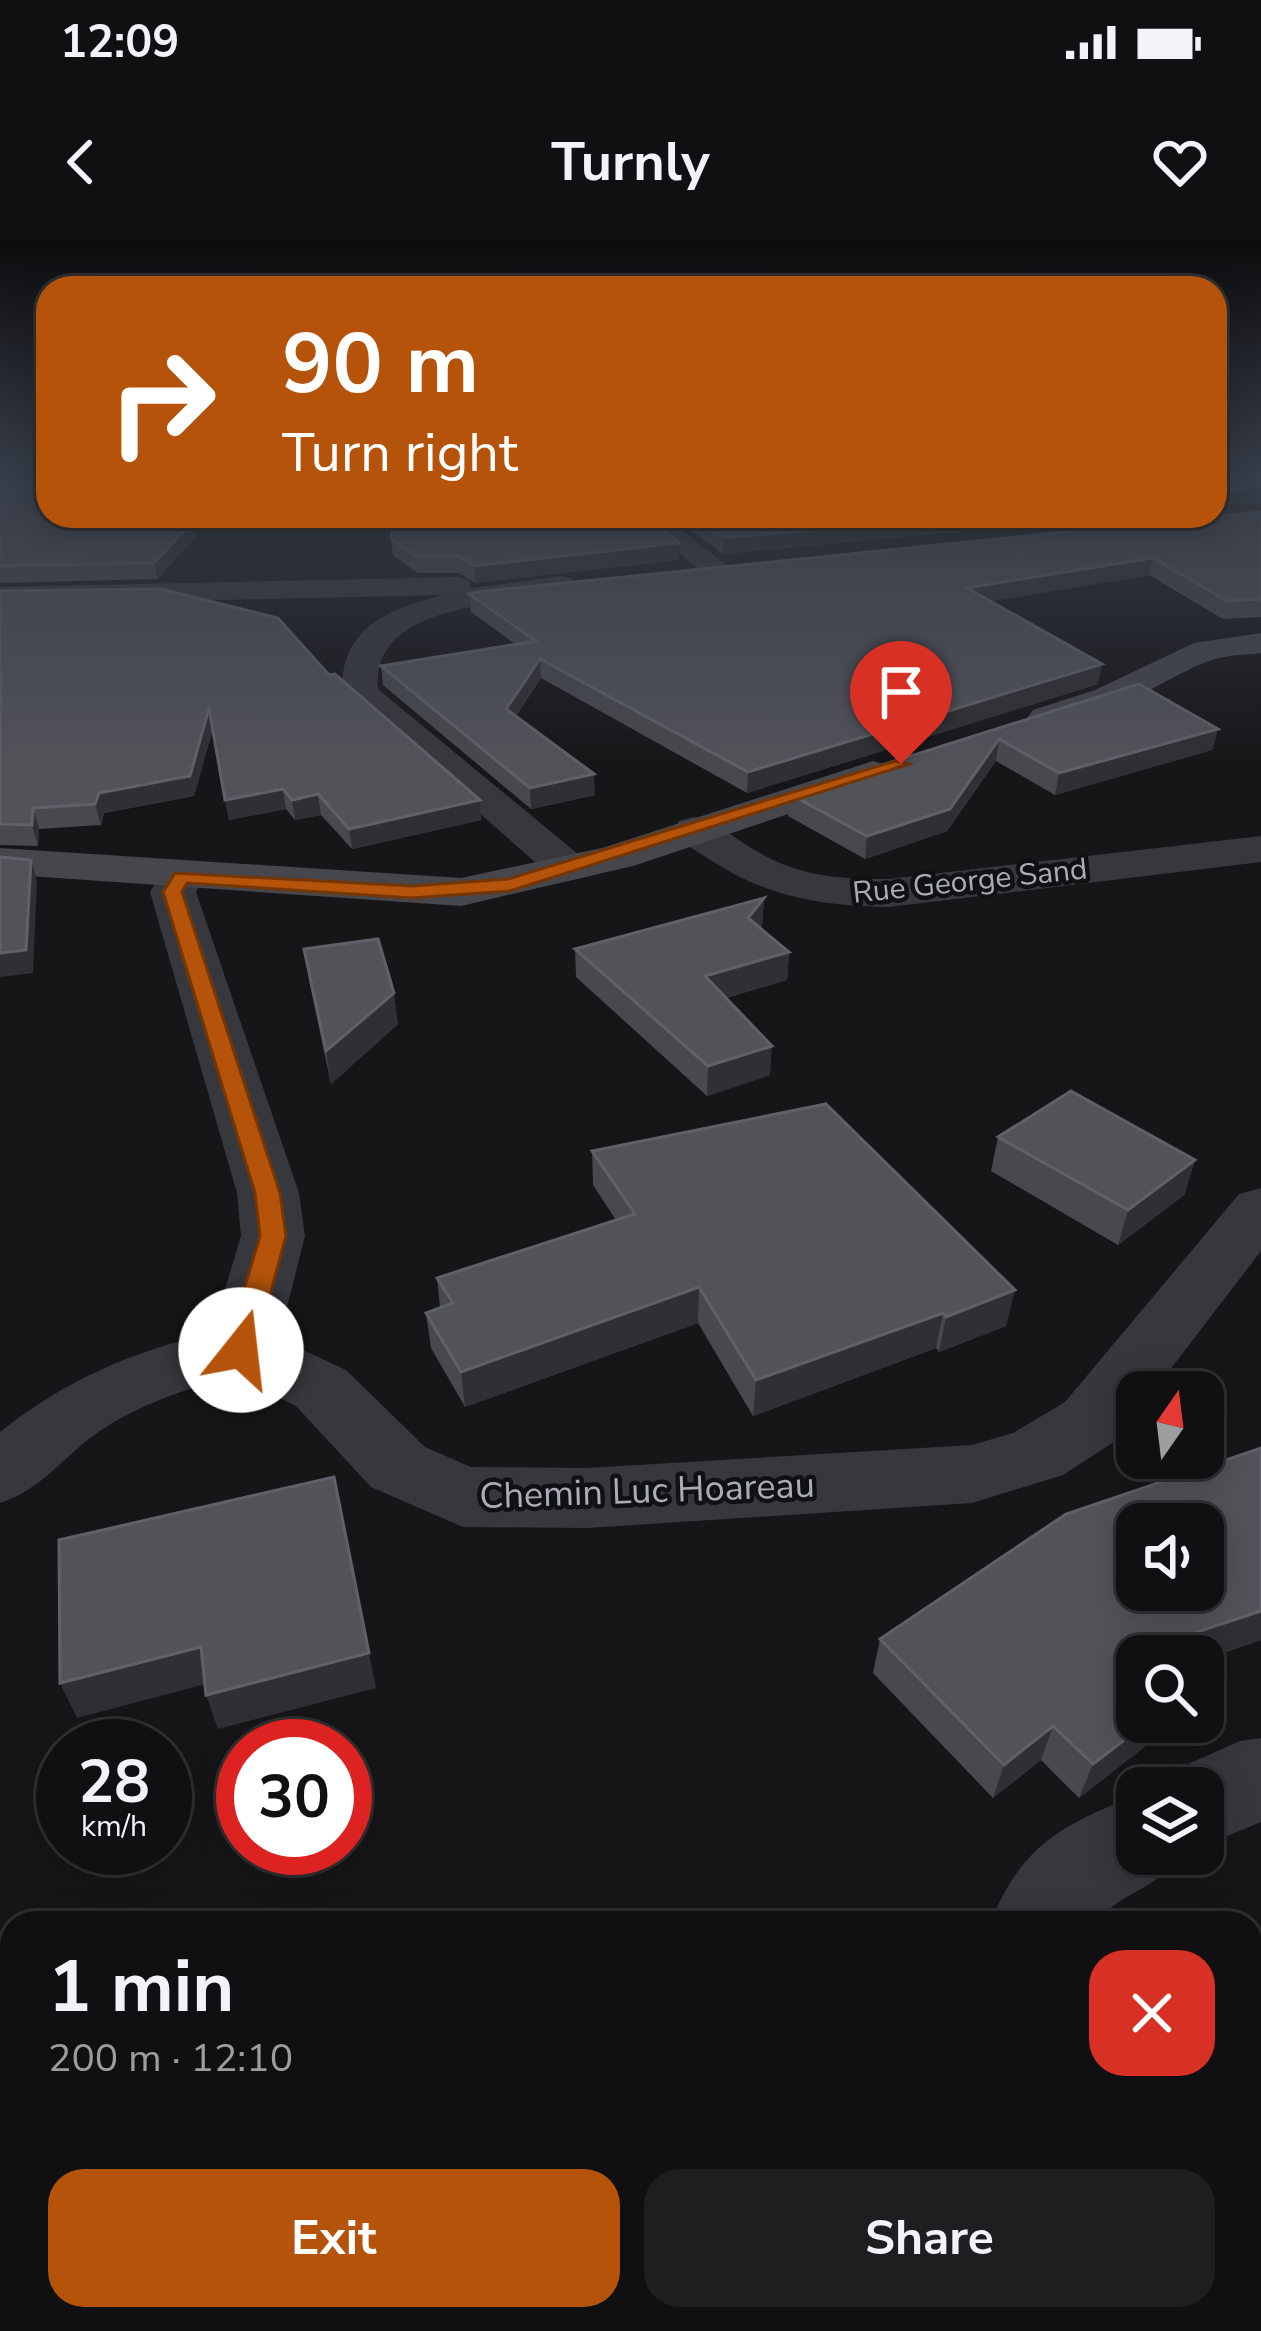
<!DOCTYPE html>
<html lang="en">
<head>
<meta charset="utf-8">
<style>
  :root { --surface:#101012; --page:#1e1e20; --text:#f1f3f6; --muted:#9c9d9f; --line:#303032; --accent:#b45309 }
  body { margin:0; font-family:"Nunito Sans",sans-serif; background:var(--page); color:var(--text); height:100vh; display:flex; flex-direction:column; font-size:45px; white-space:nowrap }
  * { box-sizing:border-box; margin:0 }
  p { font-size:39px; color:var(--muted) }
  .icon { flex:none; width:66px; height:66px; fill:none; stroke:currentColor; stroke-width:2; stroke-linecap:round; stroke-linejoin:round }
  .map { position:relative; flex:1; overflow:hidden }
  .panel { position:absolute; left:0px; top:1671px; width:1263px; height:420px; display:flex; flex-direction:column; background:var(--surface); border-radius:36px 36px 0 0; box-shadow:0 6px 30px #0003,0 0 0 3px var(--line) }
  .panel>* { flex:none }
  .guide { position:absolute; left:36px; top:36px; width:1191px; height:252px; border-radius:36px; box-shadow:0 6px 30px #0003,0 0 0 3px var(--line); background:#b45309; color:#fff; overflow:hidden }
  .needle { width:78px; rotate:14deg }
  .fabs { position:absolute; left:1116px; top:1131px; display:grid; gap:24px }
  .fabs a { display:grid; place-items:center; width:108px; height:108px; border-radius:24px; background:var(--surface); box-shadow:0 6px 30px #0003,0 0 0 3px var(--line); font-size:60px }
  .speed { position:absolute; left:36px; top:1479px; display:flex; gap:24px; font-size:60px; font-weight:700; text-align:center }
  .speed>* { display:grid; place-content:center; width:156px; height:156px; border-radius:50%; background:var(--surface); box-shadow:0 6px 30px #0003,0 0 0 3px var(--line); line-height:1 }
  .speed small { font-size:30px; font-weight:400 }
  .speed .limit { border:18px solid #d22; background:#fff; color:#111 }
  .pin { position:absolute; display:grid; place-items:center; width:102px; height:102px; color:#fff; margin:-123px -51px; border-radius:50% 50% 50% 0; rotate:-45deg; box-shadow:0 0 12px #0007 }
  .pin .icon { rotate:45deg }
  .me { position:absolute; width:132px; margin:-66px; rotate:16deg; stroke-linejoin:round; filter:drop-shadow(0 0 9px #0008) }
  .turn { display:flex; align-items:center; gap:42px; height:252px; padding:0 48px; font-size:54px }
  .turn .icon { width:156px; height:156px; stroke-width:2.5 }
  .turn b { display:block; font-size:84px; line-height:102px }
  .round { display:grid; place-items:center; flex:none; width:126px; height:126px; border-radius:36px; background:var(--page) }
  .overview { display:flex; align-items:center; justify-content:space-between; height:204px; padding:0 48px }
  h1 { font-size:72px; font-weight:700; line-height:90px }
  .primary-button { display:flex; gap:24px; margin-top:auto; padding:24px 48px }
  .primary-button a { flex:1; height:138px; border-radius:36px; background:var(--accent); color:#fff; font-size:48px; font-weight:700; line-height:138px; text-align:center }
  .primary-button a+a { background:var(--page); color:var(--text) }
  .status { display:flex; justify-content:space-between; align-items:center; height:84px; padding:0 60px; background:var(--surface); direction:ltr }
  .status svg { height:33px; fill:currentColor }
  header { display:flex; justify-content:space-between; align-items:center; height:156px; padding:0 48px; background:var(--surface); font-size:54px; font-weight:700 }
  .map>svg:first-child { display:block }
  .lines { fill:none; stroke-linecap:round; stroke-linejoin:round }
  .minor { fill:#37383d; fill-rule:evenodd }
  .secondary { fill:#45474d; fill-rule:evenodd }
  .wall { fill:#47494d }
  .shaded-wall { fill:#2f3033 }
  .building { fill:#525359; stroke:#5f6168; stroke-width:3; fill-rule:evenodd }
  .route { fill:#b45309; stroke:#753606; stroke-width:3 }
  .labels { text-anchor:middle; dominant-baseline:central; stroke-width:9; stroke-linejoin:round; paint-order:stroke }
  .far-street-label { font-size:30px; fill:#a8adb8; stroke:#111113 }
  .street-label { font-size:36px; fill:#a8adb8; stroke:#111113 }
</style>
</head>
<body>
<div class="status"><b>12:09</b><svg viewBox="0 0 49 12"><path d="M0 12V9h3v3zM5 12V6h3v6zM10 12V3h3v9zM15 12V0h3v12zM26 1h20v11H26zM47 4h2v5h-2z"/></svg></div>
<header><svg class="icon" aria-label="back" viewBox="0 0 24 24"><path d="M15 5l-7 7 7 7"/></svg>Turnly<svg class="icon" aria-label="heart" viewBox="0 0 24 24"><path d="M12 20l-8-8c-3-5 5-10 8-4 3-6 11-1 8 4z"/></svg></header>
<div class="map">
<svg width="1261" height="2091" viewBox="0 0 1261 2091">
  <rect width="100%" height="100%" fill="#161618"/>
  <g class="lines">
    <g class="minor">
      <polygon points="634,276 664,276 731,329 726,335 706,335"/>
      <path d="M561 336 572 339 576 345 572 351C511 366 371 359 378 449L584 619 590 628 584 637 568 641 552 637 342 452C341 387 387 370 443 355L0 365V347L458 337 469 340 472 348Z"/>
      <path d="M694 577C719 583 738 601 760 613 802 637 842 639 889 639L1261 596V622L889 667C822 666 766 657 709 619 696 611 682 603 673 590L679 581Z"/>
      <path d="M181 623 197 627 204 637 196 652 299 953 305 996 279 1099 346 1130 425 1207 471 1227 587 1228 972 1205 1013 1193 1065 1162 1239 954 1261 948V1011L1153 1152H1137V1173L1117 1200 1063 1235 972 1263 587 1288 463 1287 371 1247 296 1166 234 1136C188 1148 137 1165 97 1193 63 1217 41 1250 0 1263V1192C64 1141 132 1111 212 1093L241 996 237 953 150 652 165 627Z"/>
      <polygon points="1261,1498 1261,1582 1203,1606 1203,1548 1163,1548 1170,1532 1240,1501"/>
      <path d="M1137 1555V1614H1178C1163 1649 1118 1651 1097 1683H990C1023 1604 1060 1586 1137 1555Z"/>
      <polygon points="815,2079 933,2079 932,2091 812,2091"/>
    </g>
    <g class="secondary">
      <path d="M1261 393V413C1246 415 1229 415 1215 419 1165 434 1086 499 1033 486L1027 478 1033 470 1095 450 1194 403Z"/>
      <polygon points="873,521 887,525 893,533 887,541 633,626 461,666 0,634 0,608 461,638 602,608"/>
    </g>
  </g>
  <g class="wall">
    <polygon points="0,237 48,276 214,276 207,284 194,284 196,296 157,339 0,343"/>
    <polygon points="1261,272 1261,377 1223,379 1149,335 991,361 1098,444 747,553 541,438 516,476 595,555 531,569 383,445 381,426 515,404 471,372 469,354"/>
    <polygon points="672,276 1121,276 723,314"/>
    <polygon points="391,299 678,320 475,343 459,333 418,333 393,315"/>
    <polygon points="0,351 329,435 480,560 481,580 352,609 321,575 295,580 286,569 229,580 213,488 194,556 104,573 101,585 39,589 38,606 0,605"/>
    <polygon points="1139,444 1218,489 1212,510 1055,555 996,521 947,591 865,619 788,576 790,554"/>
    <polygon points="764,658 762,686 760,688 789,712 787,740 726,758 770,835 707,856 576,737 575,709"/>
    <polygon points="304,709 398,784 331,844 309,740"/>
    <polygon points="998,897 1195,920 1184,955 1118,1005 991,931"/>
    <polygon points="592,911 1006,1086 939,1112 936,1108 753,1176 698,1083 465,1167 431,1108 426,1073 440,1067 437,1038 616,980 593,945"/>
    <polygon points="880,1399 1261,1400 1203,1420 1203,1416 1137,1416 1161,1494 1079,1558 1041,1520 993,1558 873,1433"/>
    <polygon points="1047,2079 1251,2079 1261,2091 1057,2091"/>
  </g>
  <g class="shaded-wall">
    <polygon points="1261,247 1261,263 1215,266 1215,255 1218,251"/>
    <polygon points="956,276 1121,276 723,314 724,298"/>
    <polygon points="193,281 196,296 157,339 154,323"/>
    <polygon points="679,303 678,320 475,343 474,326"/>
    <polygon points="1153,318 1149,335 964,366 967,348"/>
    <polygon points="540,419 541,438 507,489 506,469"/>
    <polygon points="1102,424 1098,444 747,553 748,532"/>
    <polygon points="209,468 213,487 194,556 104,573 101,585 95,564 99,553"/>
    <polygon points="1218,489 1212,510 1055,555 1059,533"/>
    <polygon points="999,499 996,521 947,591 865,619 867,596"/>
    <polygon points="594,534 595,555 531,569 530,548"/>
    <polygon points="283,549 286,569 229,580 225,560"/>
    <polygon points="318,554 321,575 295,580 292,560"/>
    <polygon points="480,560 481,580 352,609 349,589"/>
    <polygon points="33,568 39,589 38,606 32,585"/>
    <polygon points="31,620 37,641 33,733 0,737 0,713"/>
    <polygon points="764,658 762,686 746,706 748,678"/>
    <polygon points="789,712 787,740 703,764 705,736"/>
    <polygon points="394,753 398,784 331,844 326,811"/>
    <polygon points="772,806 770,835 707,856 708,826"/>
    <polygon points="1195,920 1184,955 1118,1005 1128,970"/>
    <polygon points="699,1047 698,1083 465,1167 461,1132"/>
    <polygon points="1015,1050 1006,1086 939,1112 946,1077"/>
    <polygon points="943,1073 936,1108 753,1176 756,1140"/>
    <polygon points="334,1237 376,1448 218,1489 206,1455"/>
    <polygon points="1261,1371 1261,1400 1203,1420 1203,1416 1137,1416 1137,1442 1128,1415"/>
    <polygon points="201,1407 213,1442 77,1478 60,1443"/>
    <polygon points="1148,1482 1166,1482 1161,1494 1079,1558 1093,1524"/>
    <polygon points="1053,1486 1041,1520 993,1558 1004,1525"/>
    <polygon points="180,2079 230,2079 211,2091 161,2091"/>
  </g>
  <g class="building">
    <polygon points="1215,234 1261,234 1261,247 1218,251 1215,255"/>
    <polygon points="48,235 48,276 189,276 193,281 154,323 0,326 0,237 44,238"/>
    <polygon points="1261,272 1261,359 1227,361 1153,318 967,348 1102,424 748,532 540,419 506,469 594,534 530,548 381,426 536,401 469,354 477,352"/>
    <polygon points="394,276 646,276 679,303 474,326 458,316 416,316 391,299"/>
    <polygon points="694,276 956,276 724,298"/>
    <polygon points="161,349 278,378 329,435 335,434 480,560 349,589 318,554 292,560 283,549 225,560 209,468 190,536 99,553 95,564 33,568 32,585 0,584 0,351"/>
    <polygon points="1139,444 1218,489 1059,533 999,499 950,569 867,596 790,554"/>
    <polygon points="0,617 31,620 26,710 0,713"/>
    <polygon points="764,658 748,678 789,712 705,736 772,806 708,826 575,709"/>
    <polygon points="378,699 394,753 326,811 304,709"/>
    <polygon points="1071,851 1195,920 1128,970 998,897"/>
    <polygon points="826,864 1015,1050 946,1077 943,1073 756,1140 699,1047 461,1132 426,1073 453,1063 437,1038 635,974 592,911"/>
    <path d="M1261 1208V1371L1128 1415 1137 1423V1482H1148L1093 1524 1053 1486 1004 1525 880 1399 1066 1274ZM1137 1284H1203V1350H1137Z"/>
    <polygon points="334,1237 369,1413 206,1455 201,1407 60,1443 59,1300"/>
    <polygon points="1251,1939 1261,1950 1261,2091 1092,2091 1082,2079 1251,2079"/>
    <polygon points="12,1941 12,2038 0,1995 0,1948"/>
    <polygon points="12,2053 12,2079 180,2079 161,2091 0,2091 0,2060"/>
  </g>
  <linearGradient id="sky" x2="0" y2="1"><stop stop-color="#0c0c0d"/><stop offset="0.44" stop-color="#363c48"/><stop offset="1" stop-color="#363c48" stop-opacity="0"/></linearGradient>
  <rect width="1261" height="527" fill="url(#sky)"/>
  <polygon class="route" points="895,521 909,524 510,651 412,658 187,643 182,652 280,953 286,996 255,1110 241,1120 230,1117 226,1110 260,996 255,953 163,652 175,633 412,646 508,639"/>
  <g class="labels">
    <g class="far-street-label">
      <text transform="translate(970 641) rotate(-6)">Rue George Sand</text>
    </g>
    <g class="street-label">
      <text transform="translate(647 1251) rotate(-2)">Chemin Luc Hoareau</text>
    </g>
  </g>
</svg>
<div class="fabs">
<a><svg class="needle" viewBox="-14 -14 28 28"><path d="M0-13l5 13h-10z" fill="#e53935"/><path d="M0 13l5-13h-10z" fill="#9c9d9f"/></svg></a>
<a><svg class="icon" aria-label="sound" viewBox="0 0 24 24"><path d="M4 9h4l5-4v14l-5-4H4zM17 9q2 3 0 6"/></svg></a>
<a><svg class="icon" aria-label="search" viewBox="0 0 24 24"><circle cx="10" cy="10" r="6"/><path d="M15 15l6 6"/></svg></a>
<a><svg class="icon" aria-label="layers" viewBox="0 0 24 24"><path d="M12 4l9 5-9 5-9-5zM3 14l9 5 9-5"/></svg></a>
</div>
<div class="speed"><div>28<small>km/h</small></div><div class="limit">30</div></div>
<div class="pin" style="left:901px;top:524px;background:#d93025"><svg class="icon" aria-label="arrive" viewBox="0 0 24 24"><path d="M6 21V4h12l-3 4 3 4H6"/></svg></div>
<svg class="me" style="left:241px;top:1110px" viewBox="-20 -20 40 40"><circle r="19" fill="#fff"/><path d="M0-13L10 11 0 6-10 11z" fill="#b45309"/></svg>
<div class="guide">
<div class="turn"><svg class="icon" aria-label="right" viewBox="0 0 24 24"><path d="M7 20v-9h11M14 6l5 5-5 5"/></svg><div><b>90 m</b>Turn right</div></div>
</div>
<section class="panel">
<div class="overview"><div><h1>1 min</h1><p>200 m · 12:10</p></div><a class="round" style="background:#d93025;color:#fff"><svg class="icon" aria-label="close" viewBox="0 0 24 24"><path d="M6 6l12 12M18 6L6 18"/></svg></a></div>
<div class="primary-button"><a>Exit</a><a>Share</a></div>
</section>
</div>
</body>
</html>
